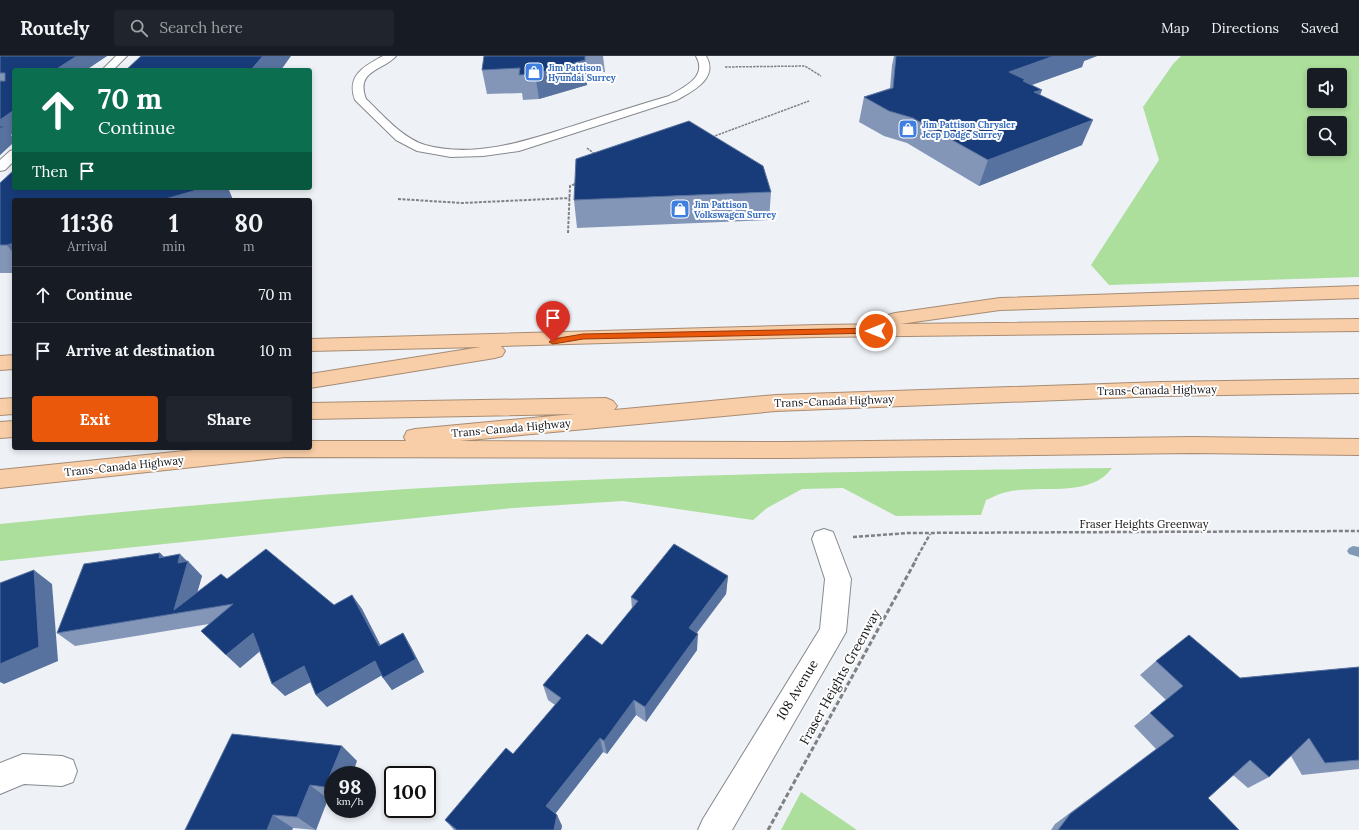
<!DOCTYPE html>
<html lang="en">
<head>
<meta charset="utf-8">
<style>
  :root { --surface:#171b24; --page:#20242c; --text:#f1f3f6; --muted:#9ea1a6; --line:#363941; --accent:#ea580c }
  body { margin:0; font-family:Lora,serif; background:var(--page); color:var(--text); height:100vh; display:flex; flex-direction:column; font-size:15px; white-space:nowrap }
  * { box-sizing:border-box; margin:0 }
  p { font-size:13px; color:var(--muted) }
  .icon { flex:none; width:22px; height:22px; fill:none; stroke:currentColor; stroke-width:2; stroke-linecap:round; stroke-linejoin:round }
  .map { position:relative; flex:1; overflow:hidden }
  .sheet { position:absolute; left:12px; top:142px; width:300px; height:252px; display:flex; flex-direction:column; background:var(--surface); border-radius:4px; box-shadow:0 2px 6px #0003 }
  .sheet>* { flex:none }
  .guide { position:absolute; left:12px; top:12px; width:300px; height:122px; border-radius:4px; box-shadow:0 2px 6px #0003; background:#0b6e4f; color:#fff; overflow:hidden }
  .controls { position:absolute; left:1307px; top:12px; display:grid; gap:8px }
  .controls a { display:grid; place-items:center; width:40px; height:40px; border-radius:4px; background:var(--surface); box-shadow:0 2px 6px #0003; font-size:20px }
  .speed { position:absolute; left:324px; top:710px; display:flex; gap:8px; font-size:20px; font-weight:700; text-align:center }
  .speed>* { display:grid; place-content:center; width:52px; height:52px; border-radius:50%; background:var(--surface); box-shadow:0 2px 6px #0003; line-height:1 }
  .speed small { font-size:10px; font-weight:400 }
  .speed .limit { border:2px solid #111; border-radius:6px; background:#fff; color:#111 }
  .pin { position:absolute; display:grid; place-items:center; width:34px; height:34px; color:#fff; margin:-41px -17px; border-radius:50% 50% 50% 0; rotate:-45deg; box-shadow:0 0 4px #0007 }
  .pin .icon { rotate:45deg }
  .me { position:absolute; width:44px; margin:-22px; rotate:270deg; stroke-linejoin:round; filter:drop-shadow(0 0 3px #0008) }
  .turn { display:flex; align-items:center; gap:14px; height:84px; padding:0 20px; font-size:18px }
  .turn .icon { width:52px; height:52px; stroke-width:2.5 }
  .turn b { display:block; font-size:28px; line-height:34px }
  .then { display:flex; align-items:center; height:38px; padding:0 20px; background:#0003; gap:8px; font-size:15px }
  .eta { display:flex; justify-content:space-evenly; align-items:center; height:68px; text-align:center }
  .eta b { font-size:24px; font-weight:800; line-height:28px }
  .action { display:flex; gap:8px; margin-top:auto; padding:8px 20px }
  .action a { flex:1; height:46px; border-radius:4px; background:var(--accent); color:#fff; font-size:16px; font-weight:800; line-height:46px; text-align:center }
  .action a+a { background:var(--page); color:var(--text) }
  ul { padding:0; list-style:none }
  li { display:flex; align-items:center; gap:12px; height:56px; padding:0 20px; border-top:1px solid var(--line) }
  li div { flex:1 }
  li b { display:block; font-size:15px }
  li em { font-style:normal }
  header { display:flex; align-items:center; gap:24px; box-sizing:border-box; height:56px; padding:0 20px; background:var(--surface); border-bottom:1px solid var(--line) }
  header strong { font-size:19px }
  nav { display:flex; gap:22px; margin-inline-start:auto; font-size:14px }
  .search { width:280px; height:36px; background:var(--page); display:flex; align-items:center; gap:10px; box-sizing:border-box; padding:0 14px; border-radius:4px; color:var(--muted); font-size:15px }
  .map>svg:first-child { display:block }
  .green { fill:#acde9c; fill-rule:evenodd }
  .lines { fill:none; stroke-linecap:round; stroke-linejoin:round }
  .stream { fill:#8099b6; fill-rule:evenodd }
  .lane-casing { stroke:#86898e; stroke-width:2 }
  .street-casing { stroke:#86898e; stroke-width:2 }
  .highway-casing { stroke:#a78c74; stroke-width:2 }
  .path-far3 { stroke:#7f8185; stroke-width:1.5; stroke-dasharray:2.5 1; stroke-linecap:butt }
  .path-far2 { stroke:#7f8185; stroke-width:2; stroke-dasharray:3 1.5; stroke-linecap:butt }
  .path-far1 { stroke:#7f8185; stroke-width:2.5; stroke-dasharray:4 2; stroke-linecap:butt }
  .path { stroke:#7f8185; stroke-width:3; stroke-dasharray:5 2.5; stroke-linecap:butt }
  .lane { fill:#fff; fill-rule:evenodd }
  .street { fill:#fff; fill-rule:evenodd }
  .highway { fill:#f8cea8; fill-rule:evenodd }
  .wall { fill:#8396b8 }
  .shaded-wall { fill:#58729f }
  .building { fill:#183c7a; stroke:#58729f }
  .route { fill:#ea580c; stroke:#983908 }
  .labels { text-anchor:middle; dominant-baseline:central; stroke-width:4; stroke-linejoin:round; paint-order:stroke }
  .far-shop-label { font-size:9px; font-weight:bold; fill:#366cbe; stroke:#fefefe; text-anchor:start }
  .street-label { font-size:11px; fill:#101113; stroke:#fefefe }
  .near-street-label { font-size:13px; fill:#101113; stroke:#fefefe }
</style>
</head>
<body>
<header>
<strong>Routely</strong>
<div class="search"><svg class="icon" aria-label="search" viewBox="0 0 24 24"><circle cx="10" cy="10" r="6"/><path d="M15 15l6 6"/></svg>Search here</div>
<nav><a>Map</a><a>Directions</a><a>Saved</a></nav>
</header>
<div class="map">
<svg width="1359" height="774" viewBox="0 0 1359 774">
  <rect width="100%" height="100%" fill="#eef1f6"/>
  <g class="green">
    <path d="M1181 0H1359V221L1109 229 1091 209 1159 104 1143 51 1173 8ZM1314 19H1340V45H1314ZM1314 67H1340V93H1314Z"/>
    <path d="M1112 412C1090 443 1038 428 1007 436 1000 437 993 441 986 444L981 459 896 460 843 432 802 433 767 452 753 464 623 445 513 452 0 505V468C135 454 271 442 407 433 642 418 877 415 1112 412Z"/>
    <polygon points="801,736 857,774 781,774"/>
  </g>
  <g class="lines">
    <polygon class="stream" points="1353,490 1359,491 1359,501 1349,498 1347,495 1349,492"/>
    <defs>
      <g id="lane">
        <polygon points="116,0 127,0 113,14 102,14"/>
        <path d="M383 0H396C383 15 355 14 366 43 383 59 402 82 425 89 476 103 529 84 576 69 607 59 638 49 669 40 684 31 708 21 696 0H706C719 22 693 35 677 44L519 95 483 100 451 101 417 95 396 84 355 44C346 20 364 10 383 0Z"/>
        <polygon points="14,94 14,105 5,114 0,115 0,104 10,95"/>
      </g>
      <g id="street">
        <polygon points="824,473 833,476 851,523 846,576 732,774 698,774 703,763 820,573 825,523 812,483 815,476"/>
        <polygon points="23,698 62,700 73,704 77,715 73,726 62,730 24,728 0,738 0,707"/>
      </g>
      <g id="highway">
        <polygon points="1359,230 1359,242 1000,254 900,268 1359,263 1359,275 817,281 501,290 505,295 502,300 495,302 310,332 310,318 481,291 310,295 310,283 817,269 892,268 888,267 886,263 888,259 895,257 1000,242"/>
        <polygon points="14,299 14,313 0,314 0,300"/>
        <polygon points="1359,323 1359,337 1162,340 776,355 459,385 787,386 1192,381 1359,383 1359,399 1192,397 787,402 285,401 0,432 0,414 213,392 310,392 310,385 406,385 404,381 407,375 415,373 574,358 310,363 310,347 606,342 613,345 617,350 614,354 776,339 1162,326"/>
        <polygon points="14,342 14,358 0,359 0,343"/>
        <polygon points="14,365 14,381 0,382 0,366"/>
      </g>
    </defs>
    <use href="#lane" class="lane-casing"/>
    <use href="#street" class="street-casing"/>
    <use href="#highway" class="highway-casing"/>
    <g class="path-far3">
      <polyline points="725,11 805,10 821,20"/>
      <polyline points="712,81 809,45"/>
      <polyline points="587,92 596,99"/>
      <polyline points="572,129 576,128"/>
    </g>
    <g class="path-far2">
      <polyline points="398,143 462,147 570,142"/>
      <polyline points="568,177 570,130 575,128"/>
    </g>
    <g class="path-far1">
      <polyline points="853,481 908,477 1359,475"/>
      <polyline points="915,505 930,478"/>
    </g>
    <polyline class="path" points="768,774 916,504"/>
    <use href="#lane" class="lane"/>
    <use href="#street" class="street"/>
    <use href="#highway" class="highway"/>
  </g>
  <g class="wall">
    <polygon points="0,0 107,0 86,14 14,14 11,79 14,84 14,86 0,99"/>
    <polygon points="484,0 603,0 605,16 587,17 587,29 539,43 523,44 522,37 487,38 482,14"/>
    <polygon points="894,0 1097,0 1084,5 1082,11 1032,29 1082,89 979,130 907,87 884,80 859,66 864,41 890,32 892,9"/>
    <polygon points="0,127 228,132 233,144 14,144 14,217 0,217"/>
    <polygon points="771,136 769,164 577,172 574,144"/>
    <polygon points="160,497 164,501 187,505 202,520 197,536 227,523 334,549 352,539 362,553 381,590 403,577 411,591 424,616 392,634 382,619 327,651 316,639 311,626 285,640 260,595 240,612 209,568 75,590 57,577"/>
    <polygon points="728,520 726,538 697,577 697,594 646,666 636,659 607,698 603,696 555,758 557,759 562,770 561,774 454,774 445,764 513,698 555,649 548,644 543,629 602,589 632,553 631,541"/>
    <polygon points="1156,605 1240,622 1359,611 1359,713 1302,719 1291,700 1269,721 1248,732 1233,719 1208,742 1239,774 1051,774 1055,768 1156,693 1134,670 1166,644 1140,619"/>
    <polygon points="342,690 357,705 333,719 333,744 328,743 316,774 293,772 292,774 185,774"/>
  </g>
  <g class="shaded-wall">
    <polygon points="77,0 107,0 86,14 55,14"/>
    <polygon points="263,0 291,0 281,14 251,14"/>
    <polygon points="585,0 587,29 539,43 535,18"/>
    <polygon points="1054,0 1097,0 1084,5 1082,11 1023,32 1009,16"/>
    <polygon points="1042,34 1033,58 1034,36"/>
    <polygon points="14,54 14,77 11,79 14,84 14,86 0,99 0,64"/>
    <polygon points="1093,64 1082,89 979,130 988,104"/>
    <polygon points="204,132 228,132 233,144 162,144"/>
    <polygon points="14,187 14,198 7,189"/>
    <polygon points="160,497 174,511 159,502"/>
    <polygon points="180,498 188,506 188,505 202,520 192,555 174,554 178,507"/>
    <polygon points="34,514 52,528 58,605 4,628 0,626 0,608"/>
    <polygon points="728,520 726,538 688,588 689,572"/>
    <polygon points="352,539 362,553 388,604 379,590"/>
    <polygon points="253,577 266,590 240,612 226,599"/>
    <polygon points="403,577 411,591 424,616 392,634 383,622"/>
    <polygon points="698,578 697,594 646,666 645,651"/>
    <polygon points="375,605 384,618 327,651 316,639"/>
    <polygon points="304,610 316,623 285,640 272,628"/>
    <polygon points="634,644 636,659 607,698 604,685"/>
    <polygon points="600,682 603,696 552,762 546,750"/>
    <polygon points="342,690 357,705 352,719 333,719 333,737 325,731"/>
    <polygon points="310,729 328,743 316,774 297,761"/>
    <polygon points="273,759 293,772 292,774 267,774"/>
    <polygon points="557,759 562,770 561,774 554,774"/>
  </g>
  <g class="building">
    <polygon points="0,0 77,0 55,14 14,14 14,54 0,64 0,25 5,25 5,17 0,17"/>
    <polygon points="141,0 263,0 251,14 126,14"/>
    <polygon points="484,0 585,0 585,4 535,18 519,19 520,12 482,14"/>
    <polygon points="896,0 1054,0 1009,16 1026,24 1023,25 1042,34 1034,36 1093,64 988,104 913,62 889,55 864,41 893,32"/>
    <polygon points="689,65 763,110 771,136 574,144 576,103"/>
    <polygon points="0,70 4,70 0,73"/>
    <polygon points="14,114 14,132 204,132 162,144 14,144 14,187 7,189 0,189 0,127"/>
    <polygon points="674,488 728,520 689,572 698,578 645,651 634,644 604,685 600,682 546,750 557,759 554,774 457,774 445,764 506,692 513,698 561,642 543,629 587,578 602,589 638,545 631,541"/>
    <polygon points="266,493 334,549 352,539 379,590 403,577 416,603 383,622 375,605 316,639 304,610 272,628 253,577 226,599 201,575 233,548 57,577 84,508 160,497 159,502 180,498 178,507 188,505 174,554 221,518 227,523"/>
    <polygon points="34,514 39,591 0,608 0,527"/>
    <polygon points="1189,579 1240,622 1359,611 1359,704 1325,707 1309,682 1269,721 1250,704 1208,742 1239,774 1058,774 1070,758 1174,680 1150,657 1183,630 1156,605"/>
    <polygon points="232,678 342,690 325,731 310,729 297,761 273,759 267,774 185,774"/>
  </g>
  <polygon class="route" points="876,272 880,275 879,277 583,283 553,288 549,286 553,283 583,278"/>
  <defs>
    <symbol id="shop-square" viewBox="-11 -11 22 22"><rect x="-9" y="-9" width="18" height="18" rx="4" fill="#3f7fe0" stroke="#fefefe"/><path d="M-5-2.5h2.3a2.7 3.5 0 0 1 5.4 0H5L5.5 6h-11ZM-1.5-2.5h3a1.5 2.3 0 0 0-3 0Z" fill="#fff"/></symbol>
  </defs>
  <g fill-rule="evenodd">
    <use href="#shop-square" x="523" y="5" width="22" height="22"/>
    <use href="#shop-square" x="897" y="62" width="22" height="22"/>
    <use href="#shop-square" x="669" y="142" width="22" height="22"/>
  </g>
  <g class="labels">
    <g class="far-shop-label">
      <text x="548" y="11">Jim Pattison<tspan x="548" dy="10">Hyundai Surrey</tspan></text>
      <text x="922" y="68">Jim Pattison Chrysler<tspan x="922" dy="10">Jeep Dodge Surrey</tspan></text>
      <text x="694" y="148">Jim Pattison<tspan x="694" dy="10">Volkswagen Surrey</tspan></text>
    </g>
    <g class="street-label">
      <text transform="translate(1157 334) rotate(-1)">Trans-Canada Highway</text>
      <text transform="translate(834 345) rotate(-2)">Trans-Canada Highway</text>
      <text transform="translate(511 372) rotate(-5)">Trans-Canada Highway</text>
      <text transform="translate(124 410) rotate(-6)">Trans-Canada Highway</text>
      <text x="1144" y="468">Fraser Heights Greenway</text>
    </g>
    <g class="near-street-label">
      <text transform="translate(840 621) rotate(-61)">Fraser Heights Greenway</text>
      <text transform="translate(797 634) rotate(-59)">108 Avenue</text>
    </g>
  </g>
</svg>
<div class="controls">
<a><svg class="icon" aria-label="sound" viewBox="0 0 24 24"><path d="M4 9h4l5-4v14l-5-4H4zM17 9q2 3 0 6"/></svg></a>
<a><svg class="icon" aria-label="search" viewBox="0 0 24 24"><circle cx="10" cy="10" r="6"/><path d="M15 15l6 6"/></svg></a>
</div>
<div class="speed"><div>98<small>km/h</small></div><div class="limit">100</div></div>
<div class="pin" style="left:553px;top:286px;background:#d93025"><svg class="icon" aria-label="arrive" viewBox="0 0 24 24"><path d="M6 21V4h12l-3 4 3 4H6"/></svg></div>
<svg class="me" style="left:876px;top:275px" viewBox="-20 -20 40 40"><circle r="17" fill="#ea580c" stroke="#fff" stroke-width="3"/><path d="M0-11L8 9 0 5-8 9z" fill="#fff"/></svg>
<div class="guide">
<div class="turn"><svg class="icon" aria-label="ahead" viewBox="0 0 24 24"><path d="M12 20V5M6 11l6-6 6 6"/></svg><div><b>70 m</b>Continue</div></div>
<div class="then">Then<svg class="icon" aria-label="arrive" viewBox="0 0 24 24"><path d="M6 21V4h12l-3 4 3 4H6"/></svg></div>
</div>
<section class="sheet">
<div class="eta">
<div><b>11:36</b><p>Arrival</p></div>
<div><b>1</b><p>min</p></div>
<div><b>80</b><p>m</p></div>
</div>
<ul>
<li><svg class="icon" aria-label="ahead" viewBox="0 0 24 24"><path d="M12 20V5M6 11l6-6 6 6"/></svg><div><b>Continue</b></div><em>70 m</em></li>
<li><svg class="icon" aria-label="arrive" viewBox="0 0 24 24"><path d="M6 21V4h12l-3 4 3 4H6"/></svg><div><b>Arrive at destination</b></div><em>10 m</em></li>
</ul>
<div class="action"><a>Exit</a><a>Share</a></div>
</section>
</div>
</body>
</html>
